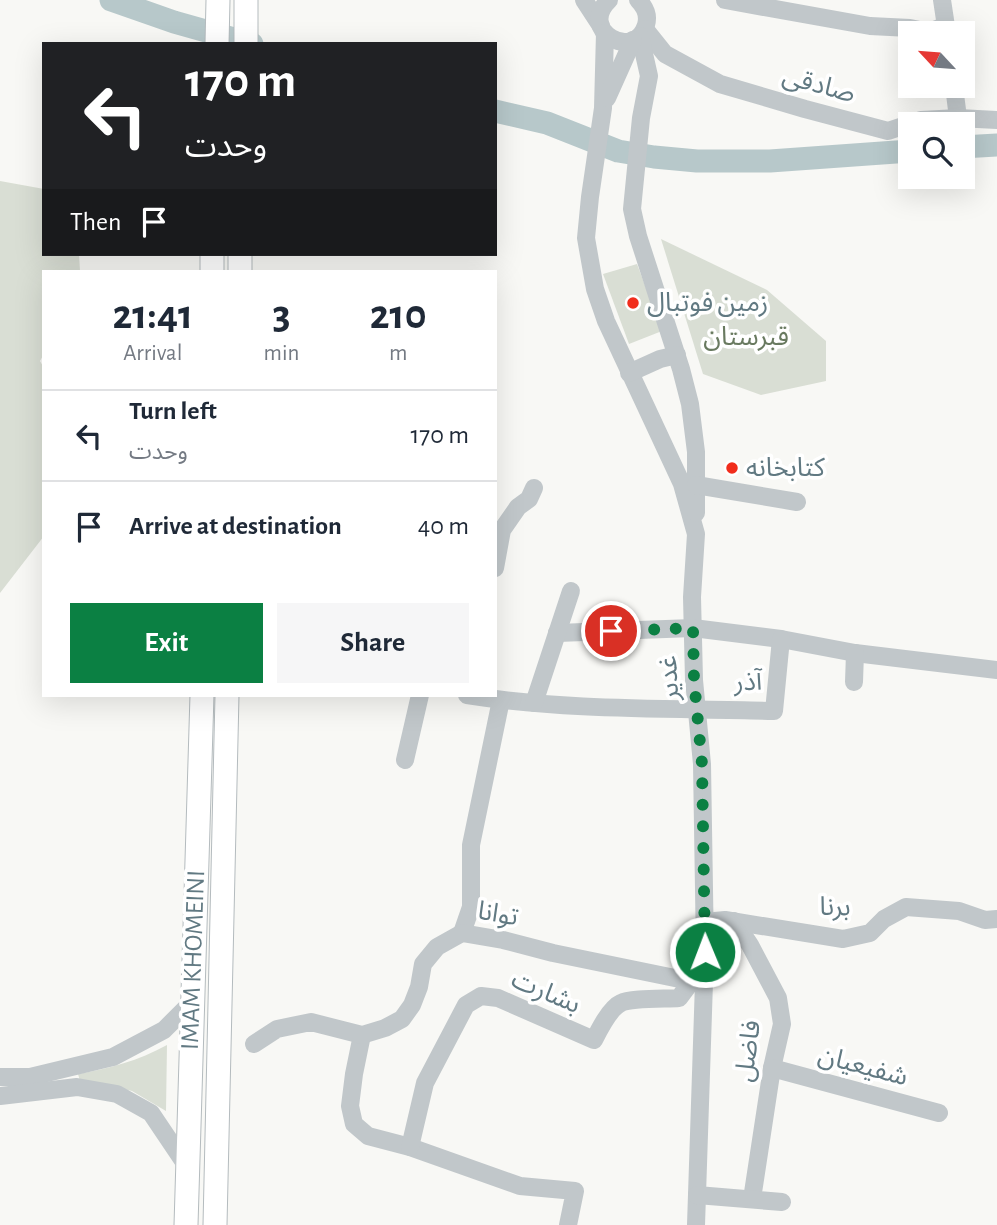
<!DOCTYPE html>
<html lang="en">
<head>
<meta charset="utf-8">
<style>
  :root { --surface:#fff; --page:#f6f6f7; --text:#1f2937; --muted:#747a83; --line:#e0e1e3; --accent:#0b8043 }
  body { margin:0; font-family:"Alegreya Sans","Noto Sans Arabic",sans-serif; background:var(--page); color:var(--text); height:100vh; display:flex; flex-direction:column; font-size:26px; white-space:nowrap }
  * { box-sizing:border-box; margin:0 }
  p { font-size:23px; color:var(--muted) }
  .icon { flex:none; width:38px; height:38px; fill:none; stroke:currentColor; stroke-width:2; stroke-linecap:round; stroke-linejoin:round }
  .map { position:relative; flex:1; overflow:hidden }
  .drawer { position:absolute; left:42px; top:270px; width:455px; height:427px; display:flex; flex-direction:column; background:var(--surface); border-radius:0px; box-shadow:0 7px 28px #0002 }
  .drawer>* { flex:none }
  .hud { position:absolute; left:42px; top:42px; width:455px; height:214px; border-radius:0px; box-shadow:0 7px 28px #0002; background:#202124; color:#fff; overflow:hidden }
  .needle { width:46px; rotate:296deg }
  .controls { position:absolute; left:898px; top:21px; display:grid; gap:14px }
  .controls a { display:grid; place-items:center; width:77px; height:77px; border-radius:0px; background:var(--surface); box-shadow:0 7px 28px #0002; font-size:35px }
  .pin { position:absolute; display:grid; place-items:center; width:60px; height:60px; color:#fff; margin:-30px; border:4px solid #fff; border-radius:50%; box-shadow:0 2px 7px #0007 }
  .me { position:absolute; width:77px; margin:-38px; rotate:359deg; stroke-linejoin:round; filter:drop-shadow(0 0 5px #0008) }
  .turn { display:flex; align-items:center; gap:24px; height:147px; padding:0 28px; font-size:32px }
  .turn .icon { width:91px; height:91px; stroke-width:2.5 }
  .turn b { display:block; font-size:49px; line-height:60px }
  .then { display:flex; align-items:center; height:66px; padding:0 28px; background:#0003; gap:14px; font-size:26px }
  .eta { display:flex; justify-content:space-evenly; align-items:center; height:119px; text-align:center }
  .eta b { font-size:42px; font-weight:600; line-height:49px }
  .button { display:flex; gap:14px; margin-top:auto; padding:14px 28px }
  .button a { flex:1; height:80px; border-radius:0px; background:var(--accent); color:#fff; font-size:28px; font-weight:600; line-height:80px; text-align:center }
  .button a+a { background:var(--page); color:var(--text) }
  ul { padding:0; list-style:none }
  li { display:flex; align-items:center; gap:21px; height:91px; padding:0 28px; border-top:2px solid var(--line) }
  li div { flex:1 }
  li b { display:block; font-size:26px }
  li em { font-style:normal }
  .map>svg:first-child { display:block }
  .green { fill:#d9ded4 }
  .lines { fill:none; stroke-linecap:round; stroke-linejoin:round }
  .river { stroke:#b7c8ca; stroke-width:23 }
  .major-casing { stroke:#b4bbbe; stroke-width:25 }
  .minor { stroke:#c1c7ca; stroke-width:18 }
  .major { stroke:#fff; stroke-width:23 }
  .route { stroke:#0b8043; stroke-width:12; stroke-dasharray:0 21.6 }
  .poi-dot { fill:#f12d1c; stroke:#fff; stroke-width:2.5 }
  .labels { text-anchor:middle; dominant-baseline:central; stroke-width:7; stroke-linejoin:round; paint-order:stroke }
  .street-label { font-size:26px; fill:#617982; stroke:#fff }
  .poi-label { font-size:26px; fill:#617982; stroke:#fff; text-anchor:start }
  .park-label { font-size:26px; fill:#697a60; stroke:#fff }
</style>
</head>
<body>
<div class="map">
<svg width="997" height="1225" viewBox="0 0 997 1225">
  <rect width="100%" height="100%" fill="#f8f8f5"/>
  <g class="green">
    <polygon points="0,181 44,189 44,254 79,254 80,271 44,271 44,354 40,361 44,368 44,536 0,593"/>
    <polygon points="661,239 767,290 826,341 826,381 761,395 703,374"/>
    <polygon points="637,264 662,331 629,344 603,274"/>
    <path d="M167 1045 166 1111 132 1091 111 1086 80 1081 78 1074C110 1068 138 1061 167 1045Z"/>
  </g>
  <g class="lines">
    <g class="river">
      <polyline points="111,0 174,22 252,44"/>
      <polyline points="495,111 547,123 618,151 654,157 697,161 770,161 910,151"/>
      <polyline points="962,147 997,145"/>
    </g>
    <defs>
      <g id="major">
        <polyline points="217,44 218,0"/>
        <polyline points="246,44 246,0"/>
        <polyline points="212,271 212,254"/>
        <polyline points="240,271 240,254"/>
        <polyline points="186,1225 202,695"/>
        <polyline points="215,1225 227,695"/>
      </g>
    </defs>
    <use href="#major" class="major-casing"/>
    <g class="minor">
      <polyline points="584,0 601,26"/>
      <path d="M609 0C577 31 635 62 646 25 649 15 645 7 638 0"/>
      <polyline points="725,0 870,26 910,28 929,32 945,26"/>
      <polyline points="942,0 947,33"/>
      <polyline points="645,29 665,54 720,84 805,109 888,131 921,120 958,118 997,120"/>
      <polyline points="605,33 603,108 590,197 586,238 595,289 606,321 682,484 696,534 692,597 694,680 702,764 705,952 696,1225"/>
      <polyline points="640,36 649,76 641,118 632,209 638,236 681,369 690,404 696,452 696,513"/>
      <polyline points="954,86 958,118"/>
      <polyline points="607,98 633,40"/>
      <polyline points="629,373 660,359 677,355"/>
      <polyline points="696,485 797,502"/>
      <polyline points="495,568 502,530 518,507 529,499 534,488"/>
      <polyline points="557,633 693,628 781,639 855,653 997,670"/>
      <polyline points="854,682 855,653"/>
      <path d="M467 695C568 711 672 708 774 711L781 639"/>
      <polyline points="534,703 571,591"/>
      <polyline points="405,760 420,695"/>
      <polyline points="734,921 750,945 778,998 782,1024 772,1068 752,1199"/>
      <polyline points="705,922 725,920 843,939 870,933 884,919 906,907 959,911 985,920 997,919"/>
      <polyline points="462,933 471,907 471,845 501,700"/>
      <polyline points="362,1035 354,1074 350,1106 354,1124 368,1136 410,1147 520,1186 575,1191 568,1225"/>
      <polyline points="254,1044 277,1029 311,1022 362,1035 385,1028 402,1019 412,1005 419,987 423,964 437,947 462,933 503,940 553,953 704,984"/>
      <polyline points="772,1068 939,1113"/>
      <polyline points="0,1077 30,1077 113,1057 164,1030 192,1002"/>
      <polyline points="0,1096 77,1087 117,1094 151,1113 188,1168"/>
      <path d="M410 1147 425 1083 466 1005 481 996 498 998 594 1040C599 1030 610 1008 621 1003 630 998 666 999 679 998L691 982"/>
      <polyline points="697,1195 782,1202"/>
    </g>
    <use href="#major" class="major"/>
  </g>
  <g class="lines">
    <polyline class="route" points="611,631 693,628 694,680 702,764 705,952"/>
  </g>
  <g class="poi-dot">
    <circle cx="633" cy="303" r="7"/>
    <circle cx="732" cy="468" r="7"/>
  </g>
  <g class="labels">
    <g class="street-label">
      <text transform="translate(819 85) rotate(15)">صادقی</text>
      <text transform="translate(669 678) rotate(-93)">غدیر</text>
      <text transform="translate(748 682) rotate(-2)">آذر</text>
      <text transform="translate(835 907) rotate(1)">برنا</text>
      <text transform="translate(498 914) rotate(10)">توانا</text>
      <text transform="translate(193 960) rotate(-88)">IMAM KHOMEINI</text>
      <text transform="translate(546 992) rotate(23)">بشارت</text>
      <text transform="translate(748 1051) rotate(-82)">فاضل</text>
      <text transform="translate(863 1066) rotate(15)">شفیعیان</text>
    </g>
    <g class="poi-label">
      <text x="647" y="303">زمین فوتبال</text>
      <text x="746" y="468">کتابخانه</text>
    </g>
    <g class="park-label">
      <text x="746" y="337">قبرستان</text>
    </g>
  </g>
</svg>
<div class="controls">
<a><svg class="needle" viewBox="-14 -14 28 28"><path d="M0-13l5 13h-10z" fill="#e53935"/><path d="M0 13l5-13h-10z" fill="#747a83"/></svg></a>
<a><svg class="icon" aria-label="search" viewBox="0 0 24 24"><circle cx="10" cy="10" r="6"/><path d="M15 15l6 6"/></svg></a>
</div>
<div class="pin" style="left:611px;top:631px;background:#d93025"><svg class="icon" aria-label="arrive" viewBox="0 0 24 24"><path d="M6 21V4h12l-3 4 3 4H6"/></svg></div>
<svg class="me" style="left:705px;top:952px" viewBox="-20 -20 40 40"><circle r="17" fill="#0b8043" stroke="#fff" stroke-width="3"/><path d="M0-11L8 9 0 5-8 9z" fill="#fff"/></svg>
<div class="hud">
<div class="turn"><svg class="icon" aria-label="left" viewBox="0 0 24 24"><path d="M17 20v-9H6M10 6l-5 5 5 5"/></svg><div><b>170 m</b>وحدت</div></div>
<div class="then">Then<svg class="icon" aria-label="arrive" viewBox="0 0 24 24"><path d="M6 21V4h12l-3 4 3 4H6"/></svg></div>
</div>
<section class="drawer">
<div class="eta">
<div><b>21:41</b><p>Arrival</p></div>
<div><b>3</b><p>min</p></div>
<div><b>210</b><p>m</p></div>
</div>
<ul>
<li><svg class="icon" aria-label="left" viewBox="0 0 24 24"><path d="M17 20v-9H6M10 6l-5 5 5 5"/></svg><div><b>Turn left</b><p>وحدت</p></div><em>170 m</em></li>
<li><svg class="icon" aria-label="arrive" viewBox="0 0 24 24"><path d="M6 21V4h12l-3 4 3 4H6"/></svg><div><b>Arrive at destination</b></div><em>40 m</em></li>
</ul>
<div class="button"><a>Exit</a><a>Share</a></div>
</section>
</div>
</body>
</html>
